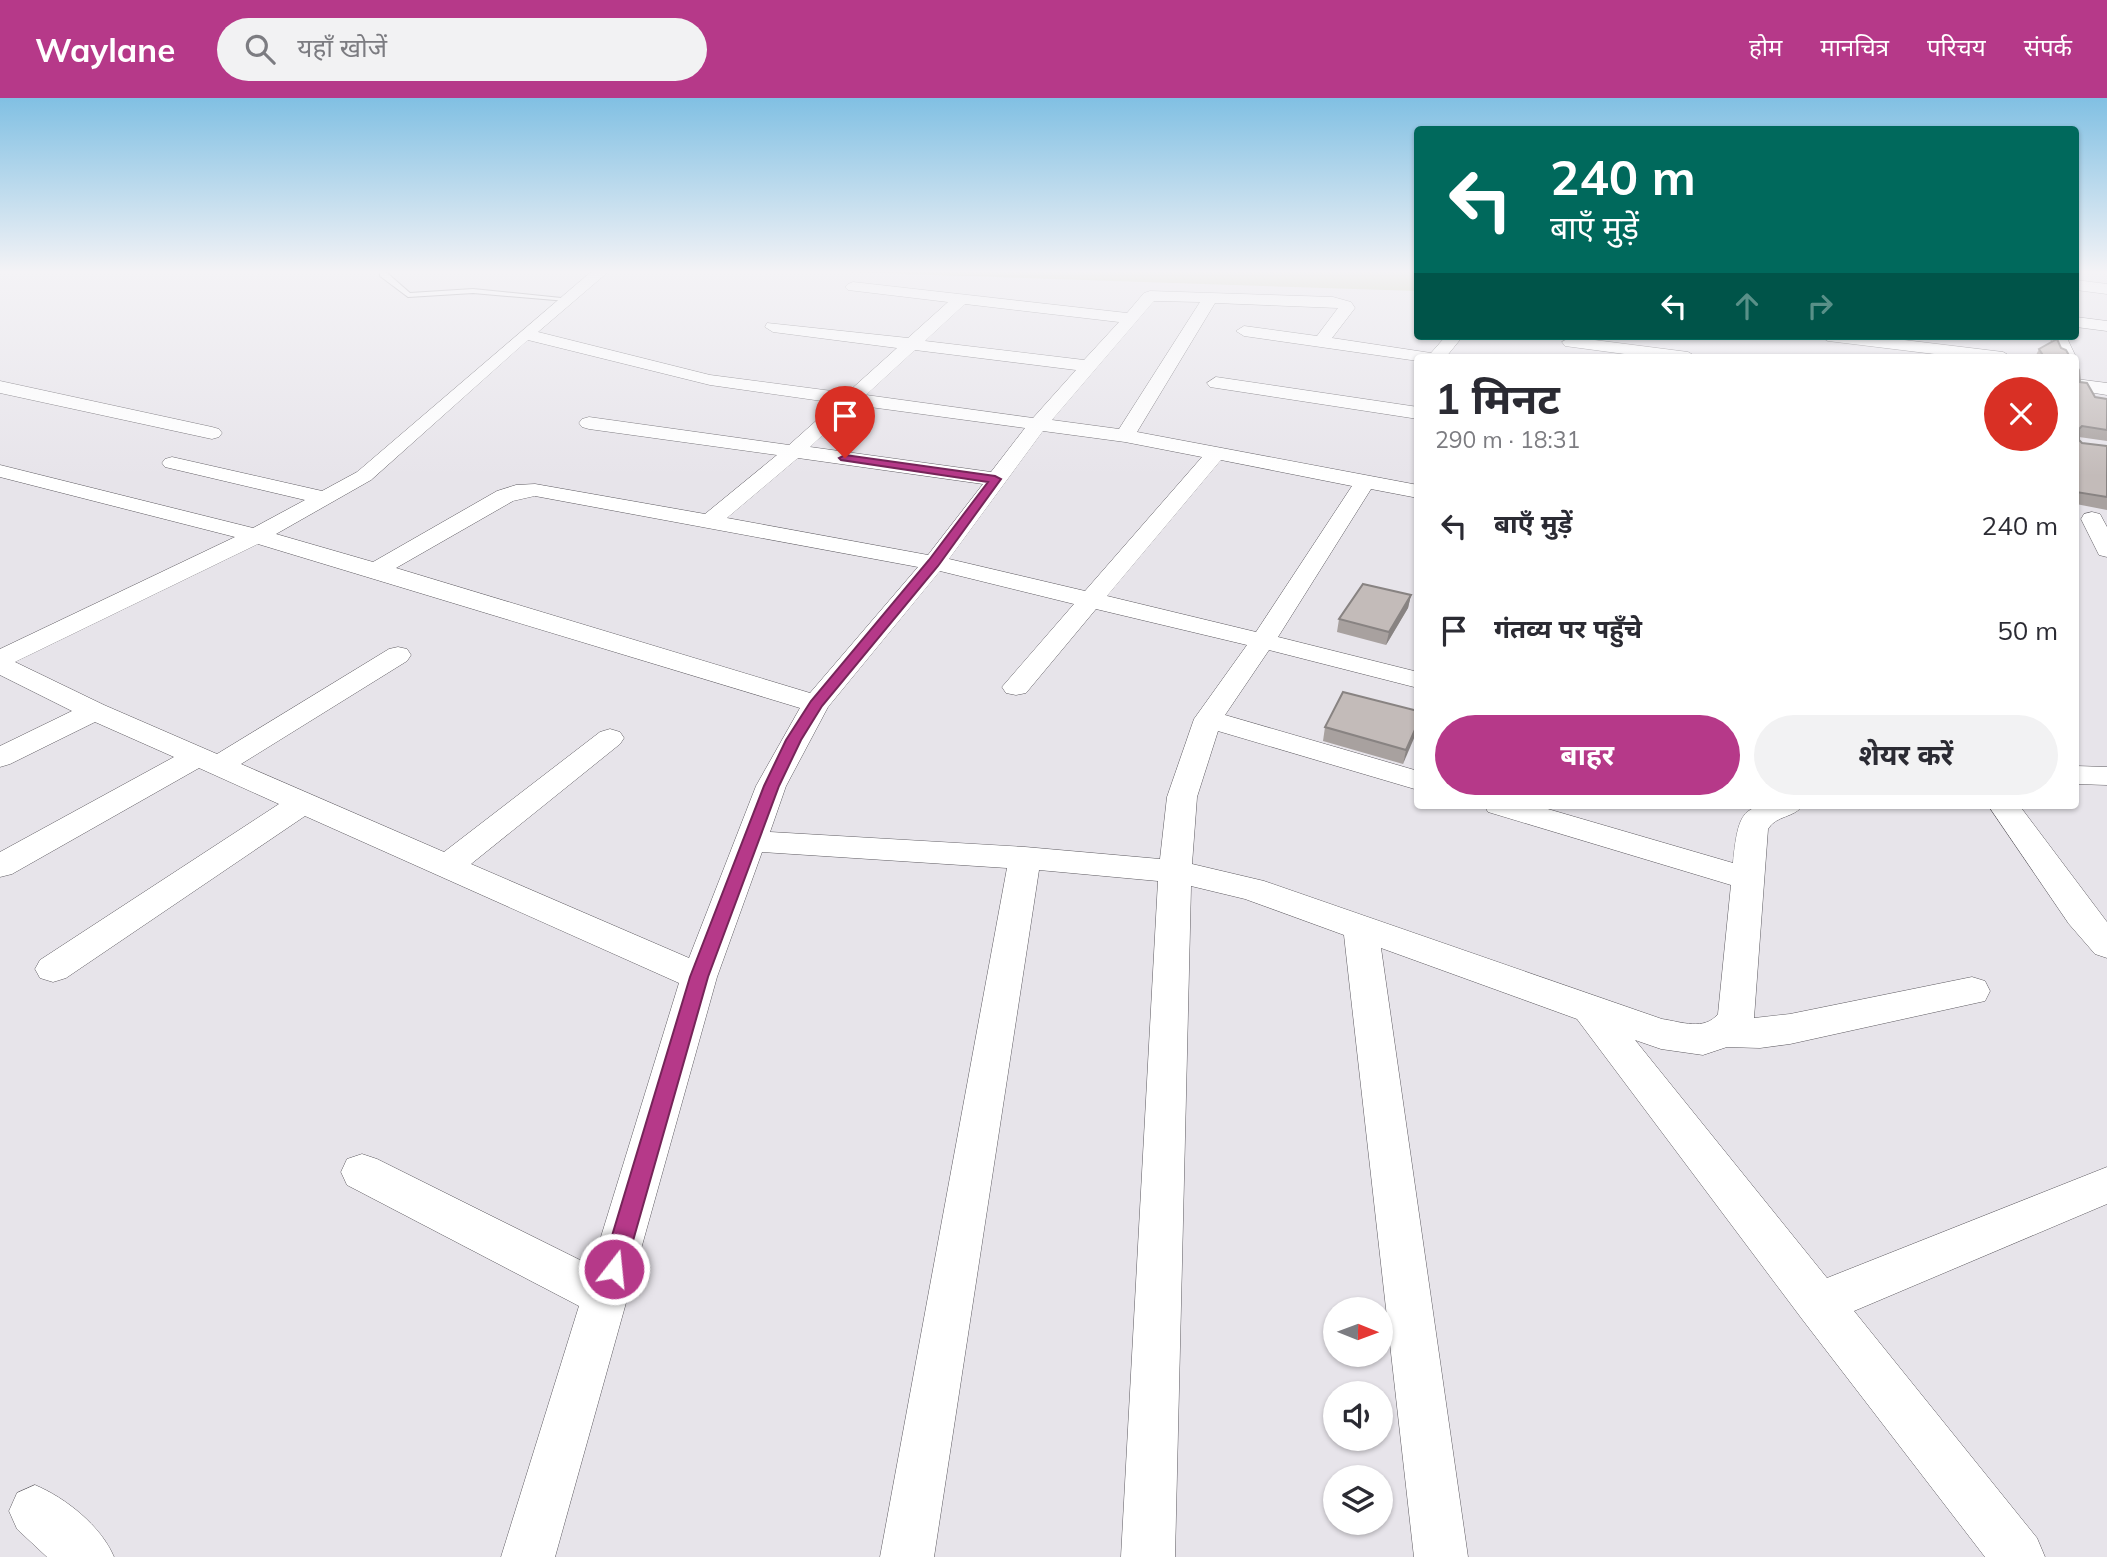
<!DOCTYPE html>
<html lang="hi">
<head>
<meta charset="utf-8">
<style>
  :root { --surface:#fff; --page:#f2f2f3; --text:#2b2b33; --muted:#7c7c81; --accent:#b63989 }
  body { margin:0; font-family:Mulish,"Noto Sans Devanagari",sans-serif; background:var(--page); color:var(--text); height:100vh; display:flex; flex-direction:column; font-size:26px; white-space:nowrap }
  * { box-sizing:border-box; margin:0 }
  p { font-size:23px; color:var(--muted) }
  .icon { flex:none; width:38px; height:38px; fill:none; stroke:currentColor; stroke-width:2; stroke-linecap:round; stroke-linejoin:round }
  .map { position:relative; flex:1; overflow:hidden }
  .panel { position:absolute; left:1414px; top:256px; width:665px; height:455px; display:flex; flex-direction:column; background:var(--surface); border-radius:7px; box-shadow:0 2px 5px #0004 }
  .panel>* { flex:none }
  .hud { position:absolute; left:1414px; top:28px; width:665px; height:214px; border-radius:7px; box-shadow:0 2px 5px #0004; background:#00695c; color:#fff; overflow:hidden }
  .needle { width:46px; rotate:91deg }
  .fabs { position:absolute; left:1323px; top:1199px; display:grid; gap:14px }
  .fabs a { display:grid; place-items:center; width:70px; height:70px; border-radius:50%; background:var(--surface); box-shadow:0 2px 5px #0004; font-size:35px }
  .pin { position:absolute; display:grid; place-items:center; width:60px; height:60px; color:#fff; margin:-72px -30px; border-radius:50% 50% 50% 0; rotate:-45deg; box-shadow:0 0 7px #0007 }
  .pin .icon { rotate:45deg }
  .me { position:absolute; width:77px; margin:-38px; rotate:16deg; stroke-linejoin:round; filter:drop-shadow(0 0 5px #0008) }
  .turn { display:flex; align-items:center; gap:24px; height:147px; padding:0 21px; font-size:32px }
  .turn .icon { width:91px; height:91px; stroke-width:2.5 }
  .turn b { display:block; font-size:49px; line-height:60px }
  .lanes { display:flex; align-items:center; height:66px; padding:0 21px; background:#0003; justify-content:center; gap:35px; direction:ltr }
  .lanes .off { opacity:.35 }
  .round { display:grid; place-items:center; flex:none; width:74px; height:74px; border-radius:37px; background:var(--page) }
  .head { display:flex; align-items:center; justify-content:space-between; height:119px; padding:0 21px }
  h1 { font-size:42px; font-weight:700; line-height:52px }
  .cta { display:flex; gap:14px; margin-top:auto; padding:14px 21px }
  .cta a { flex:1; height:80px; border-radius:42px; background:var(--accent); color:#fff; font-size:28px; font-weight:700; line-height:80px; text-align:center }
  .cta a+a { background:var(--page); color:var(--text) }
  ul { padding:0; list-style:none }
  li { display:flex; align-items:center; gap:21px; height:105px; padding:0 21px }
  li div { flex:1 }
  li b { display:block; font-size:26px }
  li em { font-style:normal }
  header { display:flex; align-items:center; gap:42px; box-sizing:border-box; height:98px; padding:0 35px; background:var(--accent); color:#fff }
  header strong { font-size:33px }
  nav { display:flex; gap:38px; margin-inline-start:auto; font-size:24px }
  .search { width:490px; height:63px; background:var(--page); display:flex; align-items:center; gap:18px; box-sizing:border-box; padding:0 24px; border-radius:38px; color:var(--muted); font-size:26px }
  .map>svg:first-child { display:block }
  .green { fill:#c3ca97 }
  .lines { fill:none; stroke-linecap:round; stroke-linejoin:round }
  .service-casing { stroke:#5e5b61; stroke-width:2 }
  .minor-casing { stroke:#5e5b61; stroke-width:1 }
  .service { fill:#fff; fill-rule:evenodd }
  .minor { fill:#fff; fill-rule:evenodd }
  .wall { fill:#a8a19f }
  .shaded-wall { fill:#888382 }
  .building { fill:#c3bbb9; stroke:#888382; stroke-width:2 }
  .route { fill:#b63989; stroke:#762559; stroke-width:2 }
</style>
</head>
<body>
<header>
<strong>Waylane</strong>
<div class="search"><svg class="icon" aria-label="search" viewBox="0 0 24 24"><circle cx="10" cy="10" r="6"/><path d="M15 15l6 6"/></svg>यहाँ खोजें</div>
<nav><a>होम</a><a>मानचित्र</a><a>परिचय</a><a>संपर्क</a></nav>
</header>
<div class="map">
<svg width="2107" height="1459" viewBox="0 0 2107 1459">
  <rect width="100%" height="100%" fill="#e7e4ea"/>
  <polygon class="green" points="842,174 1417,174 1418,193 1417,193"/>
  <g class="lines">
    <defs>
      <polygon id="service" points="380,174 386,174 410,195 473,191 571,201 567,203 473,195 408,199 380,178"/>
      <g id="minor">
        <path d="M591 174H608L538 234 710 277 847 295 897 250 773 234 765 229 767 225 908 240 948 204 848 192 845 189 848 186 853 184 1127 215 1144 195 1150 193 1333 199 1351 204 1355 210 1332 240 1431 255 1446 238H1463L1446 259H1418V263L1244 238 1236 233 1244 228 1317 238 1338 210 1215 205 1137 334 1418 387V400L1371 391 1278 539 1418 574V590L1269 552 1225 617 1418 673V692L1218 633 1197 699 1192 766 1264 783 1662 921C1682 924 1704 933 1718 916L1731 787 1488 714 1484 707H1534L1733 765C1739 703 1746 707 1803 707 1795 720 1776 717 1768 731L1754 920 1790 916 1972 879 1985 883 1990 893 1985 903 1790 946 1760 950 1727 949 1703 957 1661 951 1635 942 1827 1180 2107 1069V1106L1854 1213 2037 1440 2045 1459H1985L1802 1221 1577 921 1381 850 1468 1459H1414L1344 837 1245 801 1191 788 1175 1459H1121L1158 783 1039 772 934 1459H880L1007 770 762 754 717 879 555 1459H501L579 1208 347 1087 341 1074 347 1061 362 1056 377 1061 592 1168 679 885 305 718 66 880 53 884 40 880 35 871 40 862 279 706 199 670 12 776 0 779V754L174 659 95 624 10 666 0 669V648L72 613 0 577V551L235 439 0 379V367L253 430 305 402 165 369 162 365 165 361 172 359 322 393 357 374ZM1154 203 1200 204 1119 331 1052 322ZM965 206 1119 224 1084 262 925 243ZM528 242 710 287 836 305 789 347 589 319 582 321 579 325 582 329 589 331 777 357 705 416 535 386 516 387 497 393 373 464 276 436 371 382ZM915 252 1076 272 1033 320 866 297ZM855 307 1025 330 991 374 810 349ZM1043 333 1125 344 1202 359 1085 493 949 461ZM798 360 983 386 928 457 727 420ZM1221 362 1352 388 1256 534 1107 498ZM535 398 918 469 810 595 396 470 513 403ZM258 446 800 610 756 688 689 860 471 766 620 646 624 640 620 634 610 631 600 634 444 754 241 666 407 563 411 557 407 551 398 549 389 551 217 656 104 607 15 564ZM940 473 1074 506 1002 589 1006 595 1016 597 1026 595 1096 511 1247 547 1194 621 1167 699 1160 761 1025 749 770 734 786 688 828 609Z"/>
        <polygon points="2076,182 2107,186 2107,196 2076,192"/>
        <polygon points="2076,219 2107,223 2107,233 2076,229"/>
        <polygon points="1820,238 1871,238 2003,254 2012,259 1959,259 1828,243"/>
        <polygon points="2050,238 2066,238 2076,259 2058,259"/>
        <polygon points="1571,239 1688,254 1697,259 1647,259 1565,248 1562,244"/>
        <polygon points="1216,279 1418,309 1418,321 1210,289 1207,285"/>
        <polygon points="2076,281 2107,285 2107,297 2076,292"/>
        <polygon points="0,283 212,329 219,331 222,335 219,339 212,341 0,295"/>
        <polygon points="2092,414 2100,416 2107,429 2107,459 2099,457 2081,421 2084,416"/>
        <polygon points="2076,668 2107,669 2107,687 2076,686"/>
        <polygon points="1988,707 2019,707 2107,824 2107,860 2095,856 2069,826"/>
        <path d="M35 1387C66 1400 101 1428 114 1459H47L17 1431 9 1413 17 1395Z"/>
      </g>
    </defs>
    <use href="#service" class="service-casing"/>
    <use href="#minor" class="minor-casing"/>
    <use href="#service" class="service"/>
    <use href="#minor" class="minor"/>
  </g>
  <g class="wall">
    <polygon points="2061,250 2070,259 2035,259 2039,251"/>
    <polygon points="2076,267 2080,284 2095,299 2107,301 2107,343 2079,339 2079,342 2082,345 2107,348 2107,412 2076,406"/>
    <polygon points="1411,497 1408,510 1386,547 1337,534 1339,521"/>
    <polygon points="1418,613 1403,666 1323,643 1325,629"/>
  </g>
  <g class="shaded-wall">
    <polygon points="1411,497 1408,510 1386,547 1389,534"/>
    <polygon points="1418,625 1418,631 1403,666 1406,652"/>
  </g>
  <g class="building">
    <polygon points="2057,241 2061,250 2066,252 2070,259 2044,259 2039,251"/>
    <polygon points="2076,267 2079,272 2080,284 2087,285 2095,299 2107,301 2107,332 2082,328 2079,331 2079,342 2082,345 2107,348 2107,399 2076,394"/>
    <polygon points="1363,486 1411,497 1389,534 1339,521"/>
    <polygon points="1343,594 1418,613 1418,625 1406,652 1325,629"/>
  </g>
  <linearGradient id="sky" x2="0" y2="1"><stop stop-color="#81c0e3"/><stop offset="0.46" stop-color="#f4f3f6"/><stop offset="1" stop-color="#f4f3f6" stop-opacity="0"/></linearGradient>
  <rect width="2107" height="378" fill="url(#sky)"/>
  <polygon class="route" points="845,357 995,378 1001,381 938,468 822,608 801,642 779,688 708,879 625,1171 622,1178 614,1182 606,1178 602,1171 690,879 764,688 786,642 811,603 929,462 988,384 841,362 839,360"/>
</svg>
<div class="fabs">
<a><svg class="needle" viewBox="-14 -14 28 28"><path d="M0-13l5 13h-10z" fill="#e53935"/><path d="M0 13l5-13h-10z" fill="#7c7c81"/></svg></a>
<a><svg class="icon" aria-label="sound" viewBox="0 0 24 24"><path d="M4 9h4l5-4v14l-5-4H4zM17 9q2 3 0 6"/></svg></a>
<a><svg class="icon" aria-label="layers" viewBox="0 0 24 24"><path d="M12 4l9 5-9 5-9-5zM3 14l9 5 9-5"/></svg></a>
</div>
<div class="pin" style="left:845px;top:360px;background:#d93025"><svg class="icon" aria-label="arrive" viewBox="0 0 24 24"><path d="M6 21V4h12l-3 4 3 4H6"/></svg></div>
<svg class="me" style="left:614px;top:1171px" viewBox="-20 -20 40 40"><circle r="17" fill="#b63989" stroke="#fff" stroke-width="3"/><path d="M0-11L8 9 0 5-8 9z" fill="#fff"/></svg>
<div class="hud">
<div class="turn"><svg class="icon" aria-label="left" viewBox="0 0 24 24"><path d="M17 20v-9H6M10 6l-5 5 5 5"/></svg><div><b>240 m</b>बाएँ मुड़ें</div></div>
<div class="lanes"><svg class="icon" aria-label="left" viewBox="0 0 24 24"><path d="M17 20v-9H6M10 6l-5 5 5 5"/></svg><svg class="icon off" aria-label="ahead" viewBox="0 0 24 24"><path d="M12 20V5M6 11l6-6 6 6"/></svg><svg class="icon off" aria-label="right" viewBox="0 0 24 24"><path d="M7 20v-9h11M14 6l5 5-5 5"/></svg></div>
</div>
<section class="panel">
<div class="head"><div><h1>1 मिनट</h1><p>290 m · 18:31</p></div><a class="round" style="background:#d93025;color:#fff"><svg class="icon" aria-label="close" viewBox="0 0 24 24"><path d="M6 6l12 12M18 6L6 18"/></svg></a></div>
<ul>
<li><svg class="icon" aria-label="left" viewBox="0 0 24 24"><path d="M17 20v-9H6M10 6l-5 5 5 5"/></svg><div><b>बाएँ मुड़ें</b></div><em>240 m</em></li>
<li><svg class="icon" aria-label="arrive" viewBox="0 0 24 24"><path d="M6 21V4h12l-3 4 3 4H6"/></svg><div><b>गंतव्य पर पहुँचे</b></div><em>50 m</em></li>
</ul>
<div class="cta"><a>बाहर</a><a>शेयर करें</a></div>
</section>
</div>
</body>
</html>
